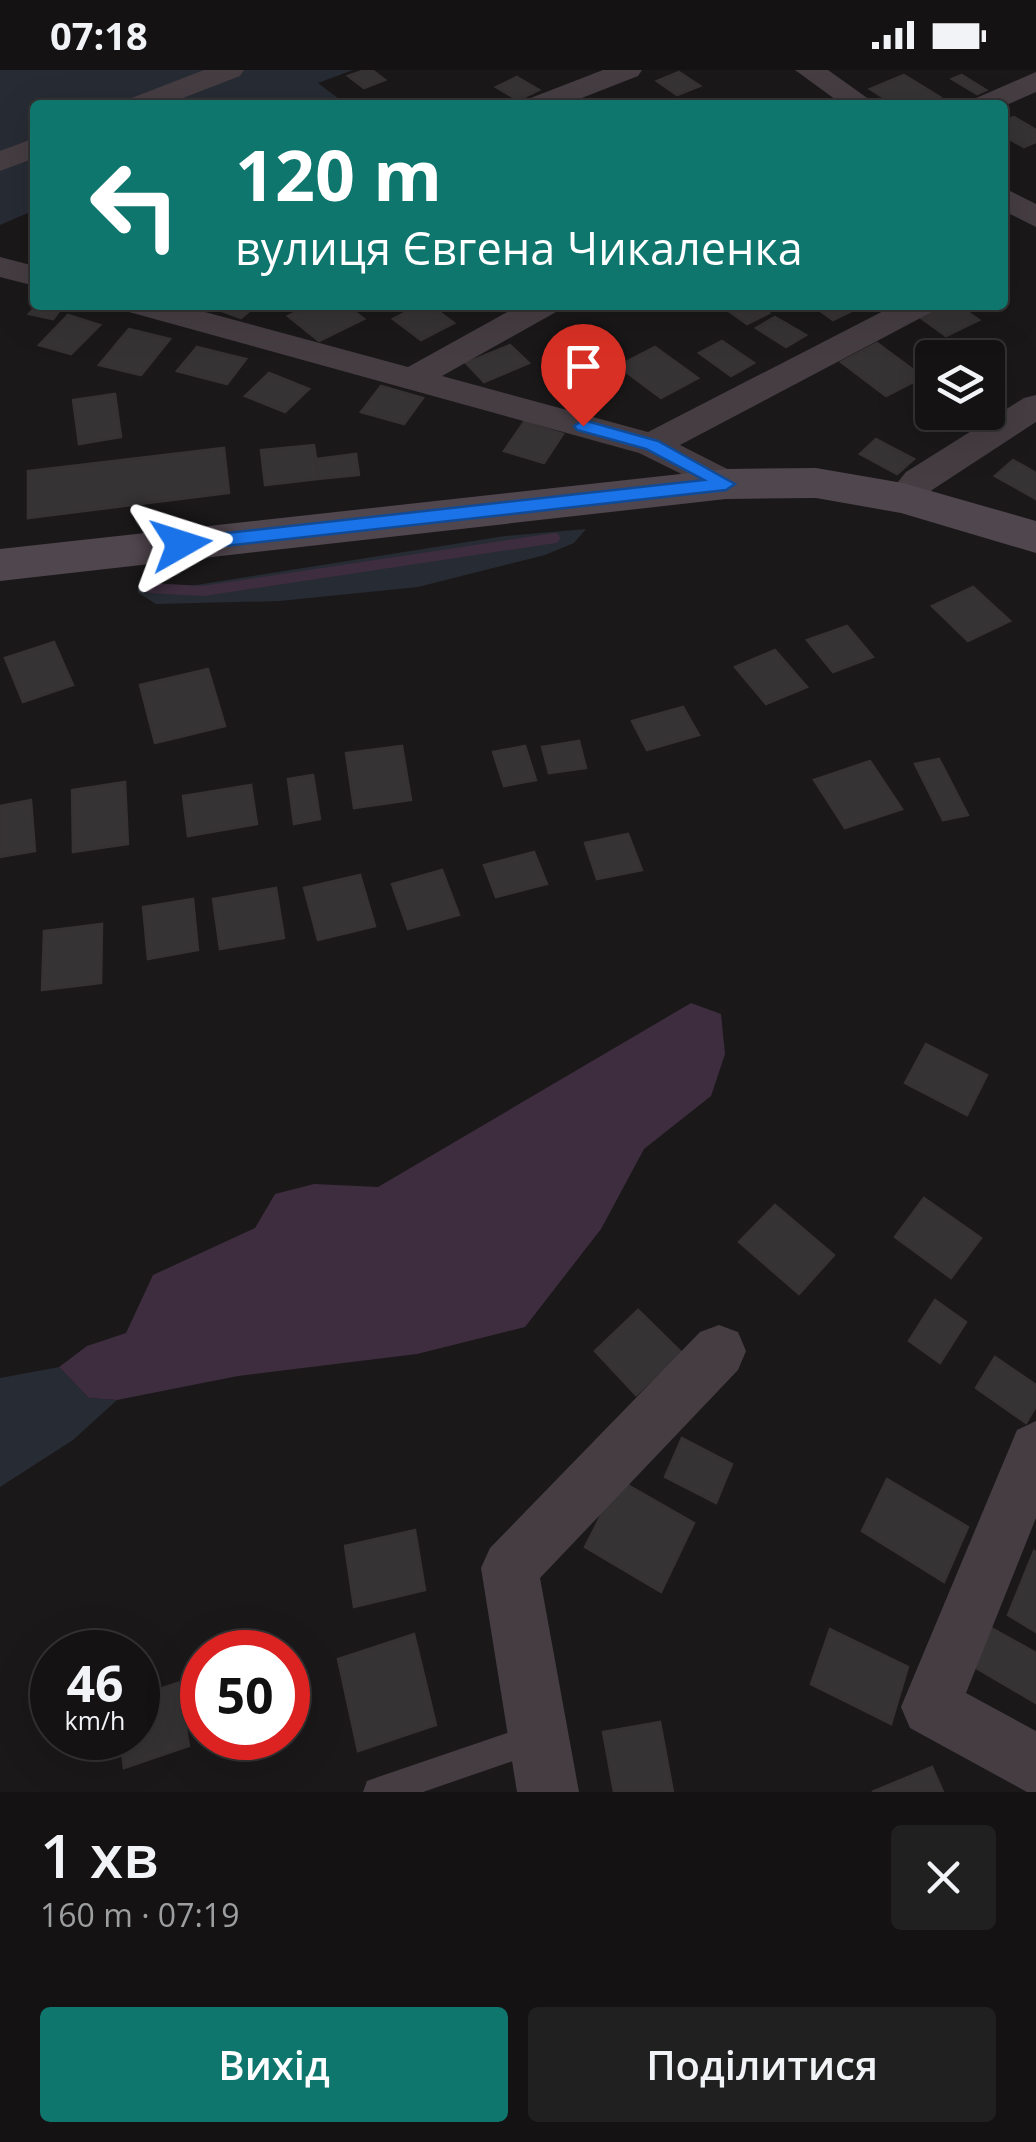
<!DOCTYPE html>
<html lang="uk">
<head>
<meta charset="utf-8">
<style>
  :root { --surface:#141213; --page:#212021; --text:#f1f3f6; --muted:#9d9ea0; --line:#333233; --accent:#0f766e }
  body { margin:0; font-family:"Open Sans",sans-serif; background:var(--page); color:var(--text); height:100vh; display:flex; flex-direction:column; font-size:38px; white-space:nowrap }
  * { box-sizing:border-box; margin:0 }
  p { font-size:32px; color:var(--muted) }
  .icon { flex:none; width:55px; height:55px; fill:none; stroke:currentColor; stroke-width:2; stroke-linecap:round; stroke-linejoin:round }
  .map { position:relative; height:1722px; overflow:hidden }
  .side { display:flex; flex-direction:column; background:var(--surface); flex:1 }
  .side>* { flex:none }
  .top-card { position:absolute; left:30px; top:30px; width:978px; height:210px; border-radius:10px; box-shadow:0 10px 40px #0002,0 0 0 2px var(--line); background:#0f766e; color:#fff; overflow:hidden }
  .controls { position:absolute; left:915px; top:270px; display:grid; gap:20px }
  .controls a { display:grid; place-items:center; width:90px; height:90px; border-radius:10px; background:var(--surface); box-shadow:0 10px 40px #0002,0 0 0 2px var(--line); font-size:50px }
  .speed { position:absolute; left:30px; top:1560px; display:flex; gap:20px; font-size:50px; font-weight:700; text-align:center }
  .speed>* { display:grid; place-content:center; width:130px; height:130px; border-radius:50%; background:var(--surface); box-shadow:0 10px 40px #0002,0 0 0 2px var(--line); line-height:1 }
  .speed small { font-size:25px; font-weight:400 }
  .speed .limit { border:15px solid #d22; background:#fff; color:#111 }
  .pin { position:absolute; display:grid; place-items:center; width:85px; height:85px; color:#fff; margin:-102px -42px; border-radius:50% 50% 50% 0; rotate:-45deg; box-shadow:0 0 10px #0007 }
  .pin .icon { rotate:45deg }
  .me { position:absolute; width:110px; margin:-55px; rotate:84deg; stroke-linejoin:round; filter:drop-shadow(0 0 8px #0008) }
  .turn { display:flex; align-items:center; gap:35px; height:210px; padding:0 40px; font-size:45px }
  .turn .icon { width:130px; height:130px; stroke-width:2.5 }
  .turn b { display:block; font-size:70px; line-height:85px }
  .round { display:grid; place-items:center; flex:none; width:105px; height:105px; border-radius:10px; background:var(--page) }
  .head { display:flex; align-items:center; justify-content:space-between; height:170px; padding:0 40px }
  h1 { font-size:60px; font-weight:600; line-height:75px }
  .button { display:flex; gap:20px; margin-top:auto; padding:20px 40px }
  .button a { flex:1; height:115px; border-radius:10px; background:var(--accent); color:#fff; font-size:40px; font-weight:600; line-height:115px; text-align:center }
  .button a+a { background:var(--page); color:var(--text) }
  .status { display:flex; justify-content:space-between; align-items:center; height:70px; padding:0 50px; background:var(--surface); direction:ltr }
  .status svg { height:28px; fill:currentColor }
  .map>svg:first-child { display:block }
  .green { fill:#272b33 }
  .water { fill:#3e2d3f }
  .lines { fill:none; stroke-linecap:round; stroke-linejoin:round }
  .stream { stroke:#3e2d3f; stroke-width:10 }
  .building { fill:#363334; stroke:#363234; stroke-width:2.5 }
  .service { fill:#453d42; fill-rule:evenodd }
  .minor { fill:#453d42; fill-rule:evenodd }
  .secondary { fill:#50464d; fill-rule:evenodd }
  .route { fill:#1a73e8; stroke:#114b97; stroke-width:2.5 }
</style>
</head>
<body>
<div class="status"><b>07:18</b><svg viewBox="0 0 49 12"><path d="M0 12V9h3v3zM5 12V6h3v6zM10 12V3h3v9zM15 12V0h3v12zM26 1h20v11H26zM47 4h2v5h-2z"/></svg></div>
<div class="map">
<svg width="1036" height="1722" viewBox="0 0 1036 1722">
  <rect width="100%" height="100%" fill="#1a1819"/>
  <g class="green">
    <polygon points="0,0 353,0 318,13 347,35 35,35 35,140 0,155"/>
    <polygon points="586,459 574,473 545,485 418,517 280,531 156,534 137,522 141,515 190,516 505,466"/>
    <polygon points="59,1297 89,1328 117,1330 73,1370 0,1417 0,1308"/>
  </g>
  <polygon class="water" points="691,933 721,944 725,984 711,1026 644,1079 601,1159 525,1257 417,1284 238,1306 117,1330 89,1328 59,1297 87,1276 126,1263 153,1205 255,1158 275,1124 314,1114 378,1117"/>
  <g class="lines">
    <polyline class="stream" points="150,518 203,521 555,468"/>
  </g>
  <g class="building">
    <polygon points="365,0 372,0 385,10 364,18 348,6"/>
    <polygon points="679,2 700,16 677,25 657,11"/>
    <polygon points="904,5 940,27 921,35 895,35 870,19"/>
    <polygon points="962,5 986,20 977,24 952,9"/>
    <polygon points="517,7 539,20 518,30 496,17"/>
    <polygon points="1014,47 1036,60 1036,72 1024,77 1002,65 1002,52"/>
    <polygon points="37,235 64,235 53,249 29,244"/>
    <polygon points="206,235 256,235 241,248"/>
    <polygon points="311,235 346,235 364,249 319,271 288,246"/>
    <polygon points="420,235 430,235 454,253 421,270 393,249"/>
    <polygon points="758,235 769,243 747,254 723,237"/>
    <polygon points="812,235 858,235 860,237 833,250"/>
    <polygon points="947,235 958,235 979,250 946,266 921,248"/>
    <polygon points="68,245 100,255 71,284 39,275"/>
    <polygon points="775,247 806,265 786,277 756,258"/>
    <polygon points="129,259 170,269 141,305 99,295"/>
    <polygon points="722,271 754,293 731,306 699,283"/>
    <polygon points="877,273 923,307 886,326 841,292"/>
    <polygon points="510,275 529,293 484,312 466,293"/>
    <polygon points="197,277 246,289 227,314 177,301"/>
    <polygon points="655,277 698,308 661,328 618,296"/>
    <polygon points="269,303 309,319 285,342 245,326"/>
    <polygon points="381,316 423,328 404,354 361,342"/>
    <polygon points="115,324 121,367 79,374 73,330"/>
    <polygon points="524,352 563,364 544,393 504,381"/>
    <polygon points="876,369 914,389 897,404 860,384"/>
    <polygon points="314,375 319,409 265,415 261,380"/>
    <polygon points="224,378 229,423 28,448 28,401"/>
    <polygon points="356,384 359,405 319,409 316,389"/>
    <polygon points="1013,390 1036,403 1036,429 995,406"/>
    <polygon points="973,517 1010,551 968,571 932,536"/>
    <polygon points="847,556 873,587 833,602 807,570"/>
    <polygon points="54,572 73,615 23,632 5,588"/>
    <polygon points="775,580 807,617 766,634 735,597"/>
    <polygon points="208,599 225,656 155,673 140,615"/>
    <polygon points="683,637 699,665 647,680 632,651"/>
    <polygon points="579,671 586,698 549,703 542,677"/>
    <polygon points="402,676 411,730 354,738 346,683"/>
    <polygon points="525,676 536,710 504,716 493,682"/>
    <polygon points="939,689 968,745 943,750 915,694"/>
    <polygon points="870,691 902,739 845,758 814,710"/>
    <polygon points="313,705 320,749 294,754 288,709"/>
    <polygon points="125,712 128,774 73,782 72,720"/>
    <polygon points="251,715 257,754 188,766 183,726"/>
    <polygon points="31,730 35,781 0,787 0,736"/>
    <polygon points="628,764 642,800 597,809 585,773"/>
    <polygon points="534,782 547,814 496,827 484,795"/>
    <polygon points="442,800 459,845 408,859 392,814"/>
    <polygon points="360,805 375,856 318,870 304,818"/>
    <polygon points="276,818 284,868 220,879 213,829"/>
    <polygon points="193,829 198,880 148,889 143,837"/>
    <polygon points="102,854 101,913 42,920 44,861"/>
    <polygon points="926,974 987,1005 967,1045 905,1013"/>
    <polygon points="924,1128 981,1168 951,1208 895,1167"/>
    <polygon points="775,1135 834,1185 799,1224 739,1172"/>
    <polygon points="935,1230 966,1252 940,1293 909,1271"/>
    <polygon points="638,1240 681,1282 636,1325 595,1281"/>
    <polygon points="995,1287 1036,1315 1036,1336 1026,1353 976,1318"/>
    <polygon points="682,1368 732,1394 716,1433 665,1407"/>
    <polygon points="887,1409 968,1457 944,1512 862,1461"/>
    <polygon points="619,1410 694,1453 661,1522 585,1477"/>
    <polygon points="415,1460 425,1520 354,1537 345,1476"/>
    <polygon points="1034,1481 1036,1483 1036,1562 1008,1545"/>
    <polygon points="986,1555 1036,1583 1036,1633 971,1595"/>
    <polygon points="830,1559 908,1597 891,1654 811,1614"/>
    <polygon points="414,1564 436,1655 358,1681 338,1589"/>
    <polygon points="178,1613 189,1676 124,1698 120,1668 138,1668 138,1626"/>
    <polygon points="660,1652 673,1722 614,1722 603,1662"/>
    <polygon points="932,1697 943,1722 872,1722"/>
  </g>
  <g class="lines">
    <polygon class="service" points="536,1653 547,1657 551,1668 547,1679 536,1683 423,1722 363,1722 367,1711 378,1707"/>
    <g class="minor">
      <polygon points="204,0 244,0 240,6 165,35 125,35 129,29"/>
      <polygon points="603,0 642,0 638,6 564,35 524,35 528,29"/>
      <polygon points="795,0 828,0 877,35 843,35"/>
      <polygon points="1036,2 1036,22 1002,37 970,35 974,29"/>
      <polygon points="35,68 35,88 0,101 0,81"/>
      <polygon points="1002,117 1036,134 1036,157 1002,140"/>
      <polygon points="0,187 35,196 35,216 0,207"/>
      <polygon points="125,235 179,235 408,297 520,235 560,235 556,242 442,306 648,362 895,235 936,235 932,242 680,375 739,405 744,414 739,423 726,426 639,383 129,242"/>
      <polygon points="1036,325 1036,352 932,420 916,437 903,440 890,437 885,428 906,402 1024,328"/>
      <polygon points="719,1255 738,1262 746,1281 738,1300 540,1508 579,1722 517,1722 481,1498 490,1478 700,1262"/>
      <polygon points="1036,1351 1036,1448 966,1623 1036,1661 1036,1722 1027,1722 910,1658 901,1637 1017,1360"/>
    </g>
    <polygon class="secondary" points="816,398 903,413 1036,451 1036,483 901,443 816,428 726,429 0,511 0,479 726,399"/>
  </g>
  <polygon class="route" points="583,350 658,371 735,414 726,420 181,481 172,474 181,468 704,410 646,379 577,360 574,356"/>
</svg>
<div class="controls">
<a><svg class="icon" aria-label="layers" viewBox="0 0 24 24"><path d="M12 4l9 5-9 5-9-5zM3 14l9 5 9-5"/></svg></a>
</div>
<div class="speed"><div>46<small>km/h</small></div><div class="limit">50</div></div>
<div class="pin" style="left:583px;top:356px;background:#d93025"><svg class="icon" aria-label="arrive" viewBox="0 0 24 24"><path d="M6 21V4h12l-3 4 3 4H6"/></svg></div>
<svg class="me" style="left:181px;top:474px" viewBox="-20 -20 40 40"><path d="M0-17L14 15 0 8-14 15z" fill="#1a73e8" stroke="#fff" stroke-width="4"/></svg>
<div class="top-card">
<div class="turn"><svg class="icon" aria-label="left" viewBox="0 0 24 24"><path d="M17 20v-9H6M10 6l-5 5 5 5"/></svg><div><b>120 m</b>вулиця Євгена Чикаленка</div></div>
</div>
</div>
<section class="side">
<div class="head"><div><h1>1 хв</h1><p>160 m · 07:19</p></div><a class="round"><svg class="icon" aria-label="close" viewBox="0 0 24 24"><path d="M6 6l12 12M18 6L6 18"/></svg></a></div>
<div class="button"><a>Вихід</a><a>Поділитися</a></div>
</section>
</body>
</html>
